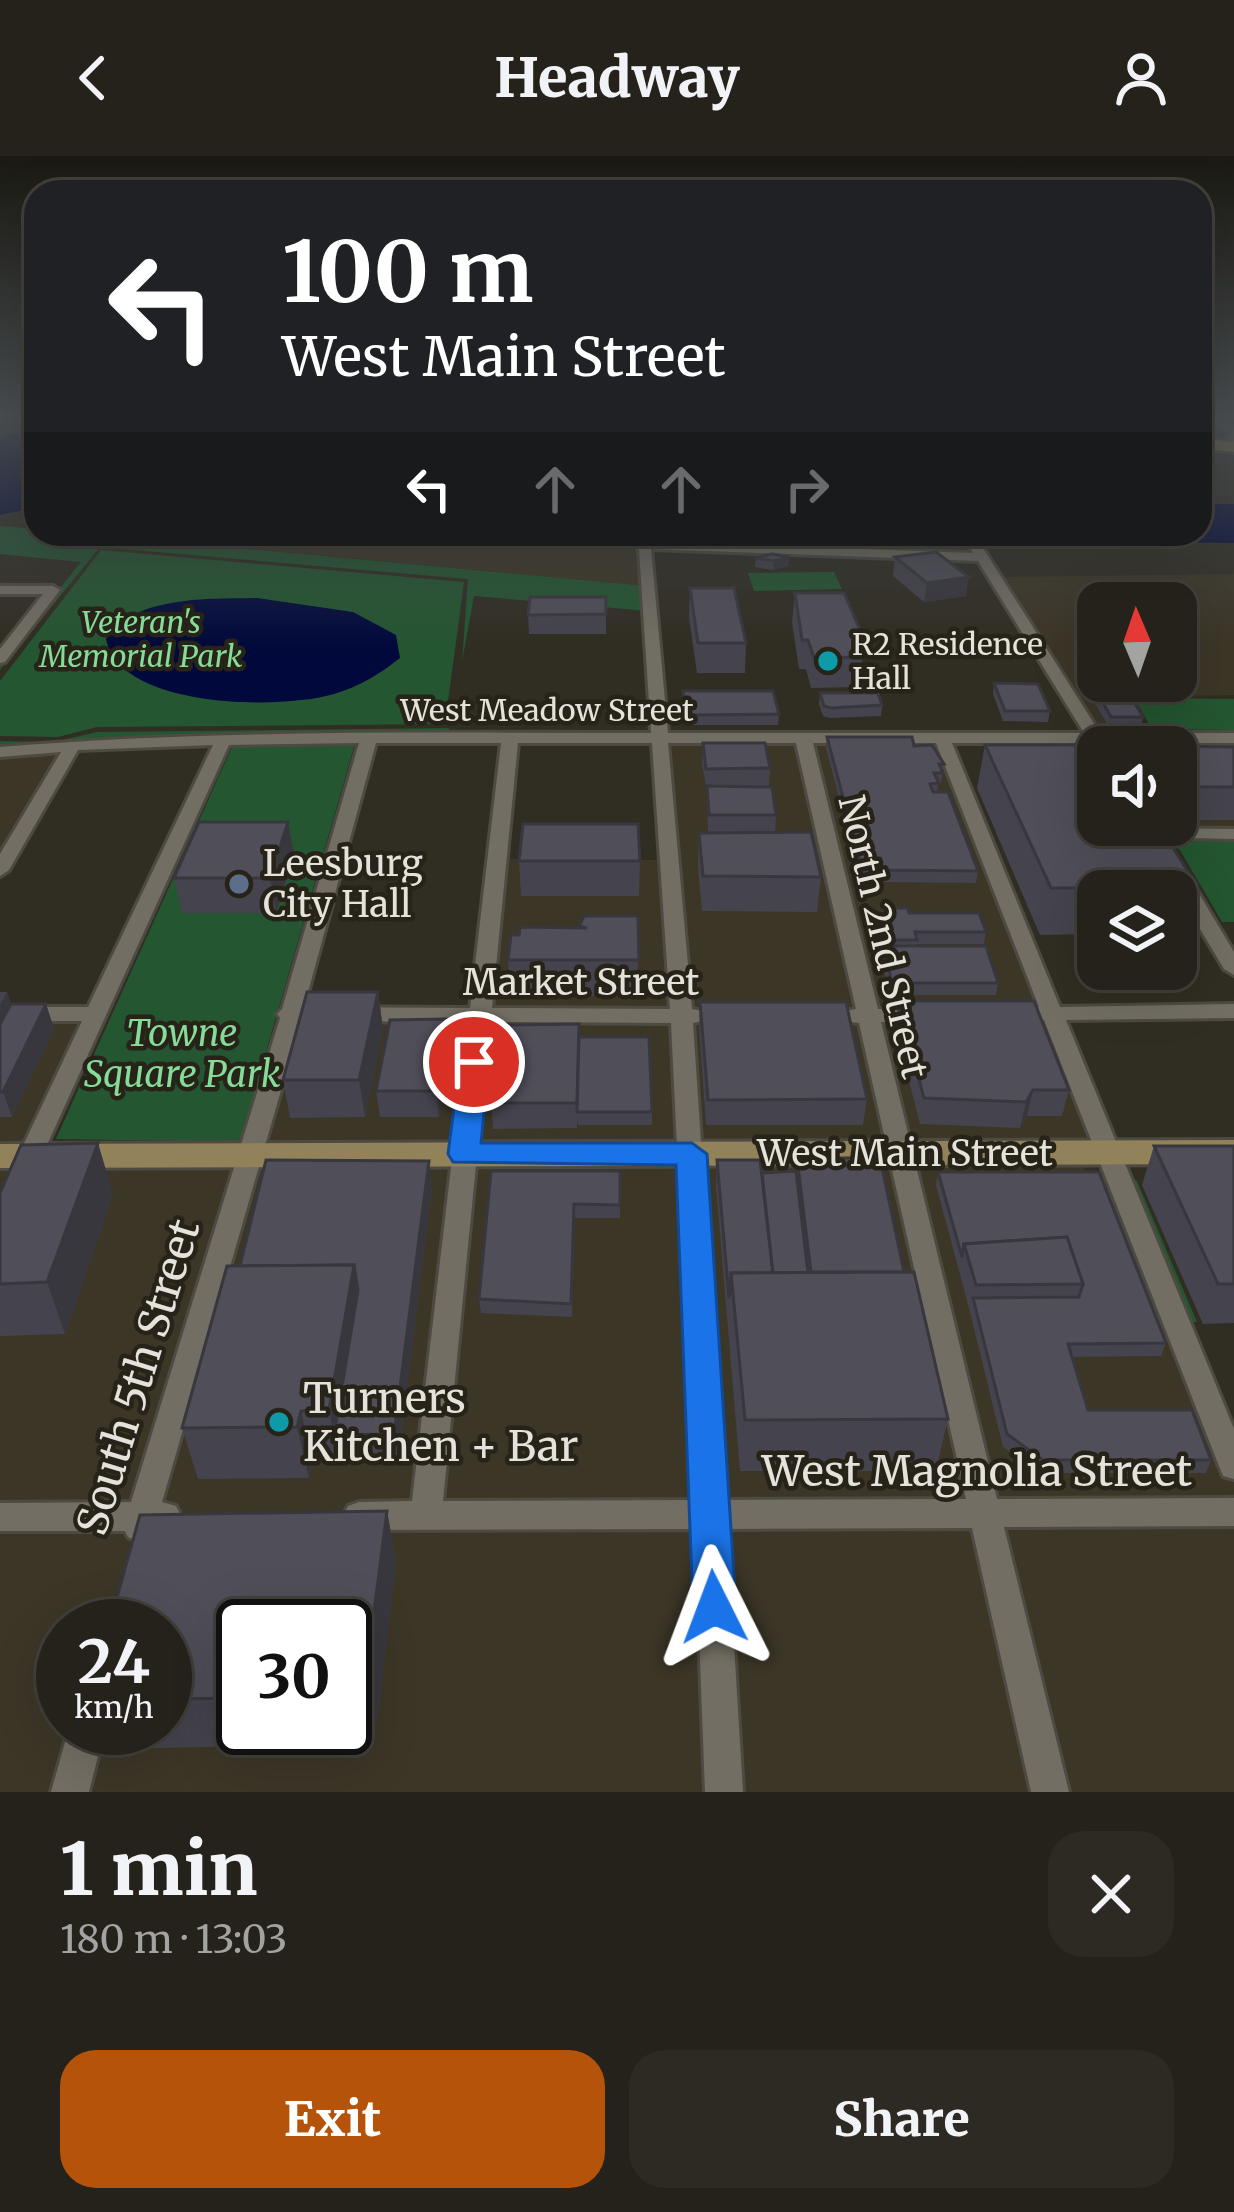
<!DOCTYPE html>
<html lang="en">
<head>
<meta charset="utf-8">
<style>
  :root { --surface:#24221a; --page:#2c2a23; --text:#f1f3f6; --muted:#a3a4a2; --line:#413f39; --accent:#b45309 }
  body { margin:0; font-family:Merriweather,serif; background:var(--page); color:var(--text); height:100vh; display:flex; flex-direction:column; font-size:45px; white-space:nowrap }
  * { box-sizing:border-box; margin:0 }
  p { font-size:39px; color:var(--muted) }
  .icon { flex:none; width:66px; height:66px; fill:none; stroke:currentColor; stroke-width:2; stroke-linecap:round; stroke-linejoin:round }
  .map { position:relative; height:1636px; overflow:hidden }
  .details { display:flex; flex-direction:column; background:var(--surface); flex:1 }
  .details>* { flex:none }
  .hud { position:absolute; left:24px; top:24px; width:1188px; height:366px; border-radius:36px; box-shadow:0 12px 48px #0002,0 0 0 3px var(--line); background:#202124; color:#fff; overflow:hidden }
  .needle { width:78px; rotate:358deg }
  .fabs { position:absolute; left:1077px; top:426px; display:grid; gap:24px }
  .fabs a { display:grid; place-items:center; width:120px; height:120px; border-radius:24px; background:var(--surface); box-shadow:0 12px 48px #0002,0 0 0 3px var(--line); font-size:60px }
  .speed { position:absolute; left:36px; top:1443px; display:flex; gap:24px; font-size:60px; font-weight:700; text-align:center }
  .speed>* { display:grid; place-content:center; width:156px; height:156px; border-radius:50%; background:var(--surface); box-shadow:0 12px 48px #0002,0 0 0 3px var(--line); line-height:1 }
  .speed small { font-size:30px; font-weight:400 }
  .speed .limit { border:6px solid #111; border-radius:18px; background:#fff; color:#111 }
  .pin { position:absolute; display:grid; place-items:center; width:102px; height:102px; color:#fff; margin:-51px; border:6px solid #fff; border-radius:50%; box-shadow:0 3px 12px #0007 }
  .me { position:absolute; width:132px; margin:-66px; rotate:357deg; stroke-linejoin:round; filter:drop-shadow(0 0 9px #0008) }
  .turn { display:flex; align-items:center; gap:42px; height:252px; padding:0 60px; font-size:54px }
  .turn .icon { width:156px; height:156px; stroke-width:2.5 }
  .turn b { display:block; font-size:84px; line-height:102px }
  .lanes { display:flex; align-items:center; height:114px; padding:0 60px; background:#0003; justify-content:center; gap:60px; direction:ltr }
  .lanes .off { opacity:.35 }
  .round { display:grid; place-items:center; flex:none; width:126px; height:126px; border-radius:36px; background:var(--page) }
  .overview { display:flex; align-items:center; justify-content:space-between; height:204px; padding:0 60px }
  h1 { font-size:72px; font-weight:800; line-height:90px }
  .primary-button { display:flex; gap:24px; margin-top:auto; padding:24px 60px }
  .primary-button a { flex:1; height:138px; border-radius:36px; background:var(--accent); color:#fff; font-size:48px; font-weight:800; line-height:138px; text-align:center }
  .primary-button a+a { background:var(--page); color:var(--text) }
  header { display:flex; justify-content:space-between; align-items:center; height:156px; padding:0 60px; background:var(--surface); font-size:54px; font-weight:800 }
  .map>svg:first-child { display:block }
  .built { fill:#3c3627; fill-rule:evenodd }
  .green { fill:#245631 }
  .water { fill:#01093c }
  .lines { fill:none; stroke-linecap:round; stroke-linejoin:round }
  .minor-casing { stroke:#4d4a41; stroke-width:6 }
  .tertiary-casing { stroke:#4d4a41; stroke-width:6 }
  .secondary-casing { stroke:#4d4a41; stroke-width:6 }
  .primary-casing { stroke:#4d4a41; stroke-width:6 }
  .minor { fill:#726e63; fill-rule:evenodd }
  .tertiary { fill:#726e63; fill-rule:evenodd }
  .secondary { fill:#92825a; fill-rule:evenodd }
  .primary { fill:#b19651; fill-rule:evenodd }
  .wall { fill:#45434d; fill-rule:evenodd }
  .shaded-wall { fill:#38373e }
  .building { fill:#504e59; stroke:#38373e; stroke-width:3 }
  .route { fill:#1a73e8; stroke:#114b97; stroke-width:3 }
  .culture-dot { fill:#0f9aa8; stroke:#272319; stroke-width:4.5 }
  .service-dot { fill:#5c6f8a; stroke:#272319; stroke-width:4.5 }
  .labels { text-anchor:middle; dominant-baseline:central; stroke-width:9; stroke-linejoin:round; paint-order:stroke }
  .far-park-label { font-size:30px; font-style:italic; fill:#85db98; stroke:#272319 }
  .far-poi-label { font-size:30px; fill:#e4e2db; stroke:#272319; text-anchor:start }
  .far-street-label { font-size:30px; fill:#e4e2db; stroke:#272319 }
  .poi-label { font-size:36px; fill:#e4e2db; stroke:#272319; text-anchor:start }
  .street-label { font-size:36px; fill:#e4e2db; stroke:#272319 }
  .park-label { font-size:36px; font-style:italic; fill:#85db98; stroke:#272319 }
  .near-street-label { font-size:42px; fill:#e4e2db; stroke:#272319 }
  .near-poi-label { font-size:42px; fill:#e4e2db; stroke:#272319; text-anchor:start }
</style>
</head>
<body>
<header><svg class="icon" aria-label="back" viewBox="0 0 24 24"><path d="M15 5l-7 7 7 7"/></svg>Headway<svg class="icon" aria-label="person" viewBox="0 0 24 24"><circle cx="12" cy="8" r="4"/><path d="M4 21q1-7 8-7t8 7"/></svg></header>
<div class="map">
<svg width="1234" height="1636" viewBox="0 0 1234 1636">
  <rect width="100%" height="100%" fill="#302d22"/>
  <g class="built">
    <polygon points="164,378 644,378 647,430 159,384"/>
    <path d="M1234 418V539L1124 541 1149 577 1234 578V677H1160L1155 669H1176V591H1108L993 421ZM1098 447H1176V525H1098Z"/>
    <polygon points="939,579 1105,984 255,986 291,857 483,856 500,703 668,704 657,581"/>
    <polygon points="69,596 0,715 0,597"/>
    <polygon points="0,855 90,856 36,987 0,987"/>
    <path d="M1086 1010 1082 1018 1151 1180H1185L1234 1299V1636H0V1013ZM63 1470H165V1572H63ZM243 1470H345V1572H243Z"/>
  </g>
  <g class="green">
    <polygon points="0,370 36,373 36,378 88,378 647,430 649,455 474,440 462,506 468,423 100,391 0,514 0,506 81,406 0,398"/>
    <polygon points="101,394 464,426 445,568 97,571 58,581 0,580 0,525"/>
    <polygon points="834,416 842,433 754,435 748,417"/>
    <polygon points="1134,542 1234,543 1234,574 1152,573"/>
    <polygon points="449,572 448,581 220,581 0,597 0,585 54,586 97,576"/>
    <polygon points="355,588 240,986 56,983 233,589"/>
    <polygon points="1184,685 1234,685 1234,766 1222,766 1177,689"/>
    <polygon points="1111,1012 1137,1025 1197,1166 1151,1166 1096,1025"/>
  </g>
  <g class="water">
    <polygon points="12,278 36,279 36,342 20,355 0,359 0,283"/>
    <polygon points="1200,348 1234,348 1234,387 1041,385 1020,378 1200,378"/>
    <path d="M257 442 353 456 396 479 400 502C380 518 358 531 334 538 280 554 120 553 106 483 134 439 211 443 257 442Z"/>
  </g>
  <g class="lines">
    <defs>
      <g id="minor">
        <polygon points="1210,262 1221,262 1234,273 1234,281"/>
        <path d="M638 378H650L651 385 973 397 962 378H974L1100 577H1234V587H1106L1108 591H1098V594L1090 587H952L1060 851 1234 848V862L1066 864 1234 1273V1323L1223 1320 1219 1310 1044 864 1014 865 1003 858 1014 851H1039L936 587H813L878 853 923 852 934 859 923 866H881L997 1343 1234 1342V1370L1004 1371 1069 1636H1031L972 1372 727 1373 743 1636H705L695 1373 359 1374 348 1370 343 1360 348 1350 359 1346 412 1345 468 866 301 865 162 1346 176 1350 181 1360 176 1370 153 1374 150 1381 139 1386 128 1381 125 1375H0V1347L131 1346 280 862 277 858 282 853 359 587 229 589 36 1013 33 1019H15L12 1013 82 865H0V851H88L213 589 78 594 9 714 0 720V698L61 596 0 601V591C216 573 434 577 651 577ZM651 393 978 405 1084 577H668ZM376 587H501L470 852 304 851ZM518 587H652L670 853 492 852ZM668 587H796L856 853 844 855 841 860 844 865 859 867 966 1343 725 1344 693 867 703 865 706 860 703 855 692 853ZM490 866 671 867 694 1344 443 1345Z"/>
        <polygon points="0,430 53,430 60,434 5,506 0,507 0,493 43,438 0,438"/>
        <polygon points="1153,672 1234,673 1234,683 1147,681 1144,677"/>
        <polygon points="1182,720 1192,726 1234,796 1234,819 1224,813 1172,726"/>
        <polygon points="69,1572 105,1572 89,1636 51,1636"/>
      </g>
      <polygon id="tertiary" points="1234,278 1234,287 1226,282"/>
      <polygon id="secondary" points="1234,984 1234,1008 0,1012 0,988"/>
      <polygon id="primary" points="1200,282 1234,286 1234,296 1200,292"/>
    </defs>
    <use href="#minor" class="minor-casing"/>
    <use href="#tertiary" class="tertiary-casing"/>
    <use href="#secondary" class="secondary-casing"/>
    <use href="#primary" class="primary-casing"/>
    <use href="#minor" class="minor"/>
    <use href="#tertiary" class="tertiary"/>
    <use href="#secondary" class="secondary"/>
    <use href="#primary" class="primary"/>
  </g>
  <g class="wall">
    <polygon points="880,378 934,378 933,383 882,384"/>
    <polygon points="789,401 788,410 773,414 755,411 756,402"/>
    <polygon points="895,401 966,440 924,446 893,420"/>
    <polygon points="690,432 746,487 745,517 697,517 689,461"/>
    <polygon points="795,437 864,483 860,531 811,532 806,513 799,513 792,466"/>
    <polygon points="606,441 606,478 529,478 528,459"/>
    <polygon points="1176,481 1201,495 1198,505 1176,504"/>
    <polygon points="994,527 1050,555 1048,566 1003,565 993,538"/>
    <polygon points="683,535 779,558 778,569 685,569"/>
    <polygon points="820,537 882,549 881,560 830,562 823,560 819,548"/>
    <polygon points="1098,538 1143,561 1141,571 1109,571 1096,549"/>
    <polygon points="827,581 944,608 941,628 938,628 937,636 978,715 976,727 878,726 875,717 859,717 826,592"/>
    <polygon points="703,587 770,612 769,631 776,659 775,677 821,721 817,756 702,755 698,711 699,677 708,677 707,635 702,609"/>
    <polygon points="985,589 1198,732 1185,778 1176,778 1176,735 1098,735 1098,778 1040,779 977,632"/>
    <polygon points="1160,590 1234,591 1234,664 1177,664 1176,591"/>
    <polygon points="288,666 294,699 276,757 182,757 174,722"/>
    <polygon points="519,705 640,705 639,740 521,740"/>
    <polygon points="883,752 986,776 984,788 916,788 916,790 998,827 996,839 890,839 881,802 883,790 888,790 881,764"/>
    <polygon points="638,760 638,840 510,840 508,804 519,779 579,771"/>
    <polygon points="0,836 7,836 11,848 46,848 54,873 12,961 0,961"/>
    <polygon points="378,836 383,873 365,961 290,962 283,924"/>
    <polygon points="898,845 1069,934 1062,960 1027,960 1020,972 920,968 895,870"/>
    <polygon points="700,846 867,943 863,969 706,969 699,871"/>
    <polygon points="579,881 652,956 652,969 578,969 578,961 577,972 493,973 491,947"/>
    <polygon points="449,888 439,961 380,961 376,935"/>
    <polygon points="1154,990 1234,990 1234,1167 1203,1168 1142,1029"/>
    <polygon points="797,1002 904,1116 948,1263 936,1315 740,1315 716,1030 717,1004 762,1017 796,1015"/>
    <polygon points="491,1015 620,1015 620,1062 575,1062 572,1161 481,1157 479,1143"/>
    <polygon points="938,1016 1166,1187 1161,1200 1072,1201 1088,1254 1211,1304 1206,1317 1039,1317 1003,1291 970,1156 936,1029"/>
    <polygon points="432,1031 398,1304 312,1306 309,1322 198,1323 182,1272 240,1110"/>
    <polygon points="0,1037 113,1038 65,1178 0,1180"/>
    <path d="M387 1355 396 1406 377 1567 358 1588 111 1593 101 1572H165V1470ZM243 1470H345V1572H243Z"/>
  </g>
  <g class="shaded-wall">
    <polygon points="789,401 788,410 773,414 774,405"/>
    <polygon points="969,421 966,440 924,446 927,427"/>
    <polygon points="288,666 294,699 276,757 270,722"/>
    <polygon points="7,836 19,873 0,909 0,849"/>
    <polygon points="378,836 383,873 365,961 359,924"/>
    <polygon points="46,848 54,873 12,961 3,936"/>
    <polygon points="446,863 449,888 439,961 436,935"/>
    <polygon points="1033,934 1027,960 1020,972 1026,946"/>
    <polygon points="98,987 113,1038 65,1178 47,1126"/>
    <polygon points="429,1005 432,1031 398,1304 394,1278"/>
    <polygon points="354,1109 363,1160 334,1279 329,1254"/>
    <polygon points="301,1255 312,1306 309,1322 297,1271"/>
    <polygon points="387,1355 396,1406 377,1567 358,1588 347,1540"/>
  </g>
  <g class="building">
    <polygon points="936,396 969,421 927,427 895,401"/>
    <polygon points="772,398 789,401 774,405 756,402"/>
    <polygon points="690,432 734,432 746,487 698,487"/>
    <polygon points="795,437 844,437 864,483 857,483 864,501 814,502 808,484 802,484"/>
    <polygon points="530,441 606,441 606,458 528,459"/>
    <polygon points="1176,481 1198,486 1201,495 1176,494"/>
    <polygon points="994,527 1038,528 1050,555 1005,555"/>
    <polygon points="683,535 773,535 779,558 686,559"/>
    <polygon points="820,537 878,537 882,549 831,552 824,550"/>
    <polygon points="1098,538 1129,538 1143,561 1111,561"/>
    <polygon points="827,581 912,581 914,590 932,589 944,608 939,608 943,617 934,617 939,627 930,628 933,636 948,636 978,715 880,714 877,706 860,705"/>
    <polygon points="703,587 765,587 770,612 706,613"/>
    <polygon points="985,589 1109,589 1110,591 1098,591 1098,669 1159,669 1198,732 1051,732"/>
    <polygon points="1160,590 1234,591 1234,631 1186,631 1176,615 1176,591"/>
    <polygon points="707,630 772,631 776,659 709,659"/>
    <polygon points="199,666 288,666 270,722 174,722"/>
    <polygon points="523,668 638,668 640,705 519,705"/>
    <polygon points="811,676 821,721 703,720 699,677"/>
    <polygon points="883,752 908,752 909,757 979,757 986,776 915,776 917,784 891,784"/>
    <polygon points="584,760 638,760 639,804 508,804 511,779 519,779 520,771 587,772 579,770"/>
    <polygon points="883,790 986,790 998,827 892,827"/>
    <polygon points="307,836 378,836 359,924 283,924"/>
    <polygon points="898,845 1034,845 1069,934 1033,934 1026,946 924,942"/>
    <polygon points="700,846 846,846 867,943 708,944"/>
    <polygon points="11,848 46,848 3,936 0,936 0,868"/>
    <polygon points="446,863 436,935 376,935 390,864"/>
    <polygon points="579,868 577,947 491,947 499,869"/>
    <polygon points="579,881 649,881 652,956 577,956"/>
    <polygon points="98,987 47,1126 0,1128 0,1037 21,989"/>
    <polygon points="1154,990 1234,990 1234,1128 1218,1128"/>
    <polygon points="797,1002 880,1002 904,1116 811,1116"/>
    <polygon points="266,1004 429,1005 394,1278 334,1279 358,1134 354,1109 240,1110"/>
    <polygon points="717,1004 760,1004 773,1117 731,1117 729,1142"/>
    <polygon points="491,1015 620,1015 620,1049 574,1048 571,1148 479,1143"/>
    <polygon points="796,1015 808,1117 773,1117 762,1017"/>
    <polygon points="938,1016 1099,1016 1166,1187 1068,1188 1088,1254 1192,1254 1211,1304 1043,1304 1007,1278 973,1142 1079,1141 1083,1128 1067,1081 964,1088 962,1101"/>
    <polygon points="1067,1081 1083,1128 976,1129 964,1088"/>
    <polygon points="354,1109 329,1254 301,1255 297,1271 182,1272 227,1110"/>
    <polygon points="914,1116 948,1263 745,1264 731,1117"/>
    <polygon points="387,1355 366,1518 347,1540 345,1540 345,1470 243,1470 243,1542 165,1543 165,1470 109,1470 140,1359"/>
  </g>
  <linearGradient id="sky" x2="0" y2="1"><stop stop-color="#1a1913"/><stop offset="0.53" stop-color="#484c4f"/><stop offset="1" stop-color="#484c4f" stop-opacity="0"/></linearGradient>
  <rect width="1234" height="491" fill="url(#sky)"/>
  <polygon class="route" points="474,896 489,906 481,987 692,987 707,998 736,1451 730,1466 714,1472 699,1466 693,1451 676,1009 453,1006 448,998 460,906"/>
  <g class="culture-dot">
    <circle cx="828" cy="505" r="12"/>
    <circle cx="279" cy="1266" r="12"/>
  </g>
  <circle class="service-dot" cx="239" cy="728" r="12"/>
  <g class="labels">
    <g class="far-park-label">
      <text x="141" y="466">Veteran's<tspan x="141" dy="34">Memorial Park</tspan></text>
    </g>
    <g class="far-poi-label">
      <text x="852" y="488">R2 Residence<tspan x="852" dy="34">Hall</tspan></text>
    </g>
    <g class="far-street-label">
      <text x="547" y="554">West Meadow Street</text>
    </g>
    <g class="poi-label">
      <text x="263" y="707">Leesburg<tspan x="263" dy="41">City Hall</tspan></text>
    </g>
    <g class="street-label">
      <text transform="translate(883 781) rotate(77)">North 2nd Street</text>
      <text x="581" y="826">Market Street</text>
      <text x="905" y="997">West Main Street</text>
    </g>
    <g class="park-label">
      <text x="182" y="877">Towne<tspan x="182" dy="41">Square Park</tspan></text>
    </g>
    <g class="near-street-label">
      <text transform="translate(138 1221) rotate(-73)">South 5th Street</text>
      <text x="977" y="1315">West Magnolia Street</text>
    </g>
    <g class="near-poi-label">
      <text x="303" y="1242">Turners<tspan x="303" dy="48">Kitchen + Bar</tspan></text>
    </g>
  </g>
</svg>
<div class="fabs">
<a><svg class="needle" viewBox="-14 -14 28 28"><path d="M0-13l5 13h-10z" fill="#e53935"/><path d="M0 13l5-13h-10z" fill="#a3a4a2"/></svg></a>
<a><svg class="icon" aria-label="sound" viewBox="0 0 24 24"><path d="M4 9h4l5-4v14l-5-4H4zM17 9q2 3 0 6"/></svg></a>
<a><svg class="icon" aria-label="layers" viewBox="0 0 24 24"><path d="M12 4l9 5-9 5-9-5zM3 14l9 5 9-5"/></svg></a>
</div>
<div class="speed"><div>24<small>km/h</small></div><div class="limit">30</div></div>
<div class="pin" style="left:474px;top:906px;background:#d93025"><svg class="icon" aria-label="arrive" viewBox="0 0 24 24"><path d="M6 21V4h12l-3 4 3 4H6"/></svg></div>
<svg class="me" style="left:714px;top:1451px" viewBox="-20 -20 40 40"><path d="M0-17L14 15 0 8-14 15z" fill="#1a73e8" stroke="#fff" stroke-width="4"/></svg>
<div class="hud">
<div class="turn"><svg class="icon" aria-label="left" viewBox="0 0 24 24"><path d="M17 20v-9H6M10 6l-5 5 5 5"/></svg><div><b>100 m</b>West Main Street</div></div>
<div class="lanes"><svg class="icon" aria-label="left" viewBox="0 0 24 24"><path d="M17 20v-9H6M10 6l-5 5 5 5"/></svg><svg class="icon off" aria-label="ahead" viewBox="0 0 24 24"><path d="M12 20V5M6 11l6-6 6 6"/></svg><svg class="icon off" aria-label="ahead" viewBox="0 0 24 24"><path d="M12 20V5M6 11l6-6 6 6"/></svg><svg class="icon off" aria-label="right" viewBox="0 0 24 24"><path d="M7 20v-9h11M14 6l5 5-5 5"/></svg></div>
</div>
</div>
<section class="details">
<div class="overview"><div><h1>1 min</h1><p>180 m · 13:03</p></div><a class="round"><svg class="icon" aria-label="close" viewBox="0 0 24 24"><path d="M6 6l12 12M18 6L6 18"/></svg></a></div>
<div class="primary-button"><a>Exit</a><a>Share</a></div>
</section>
</body>
</html>
